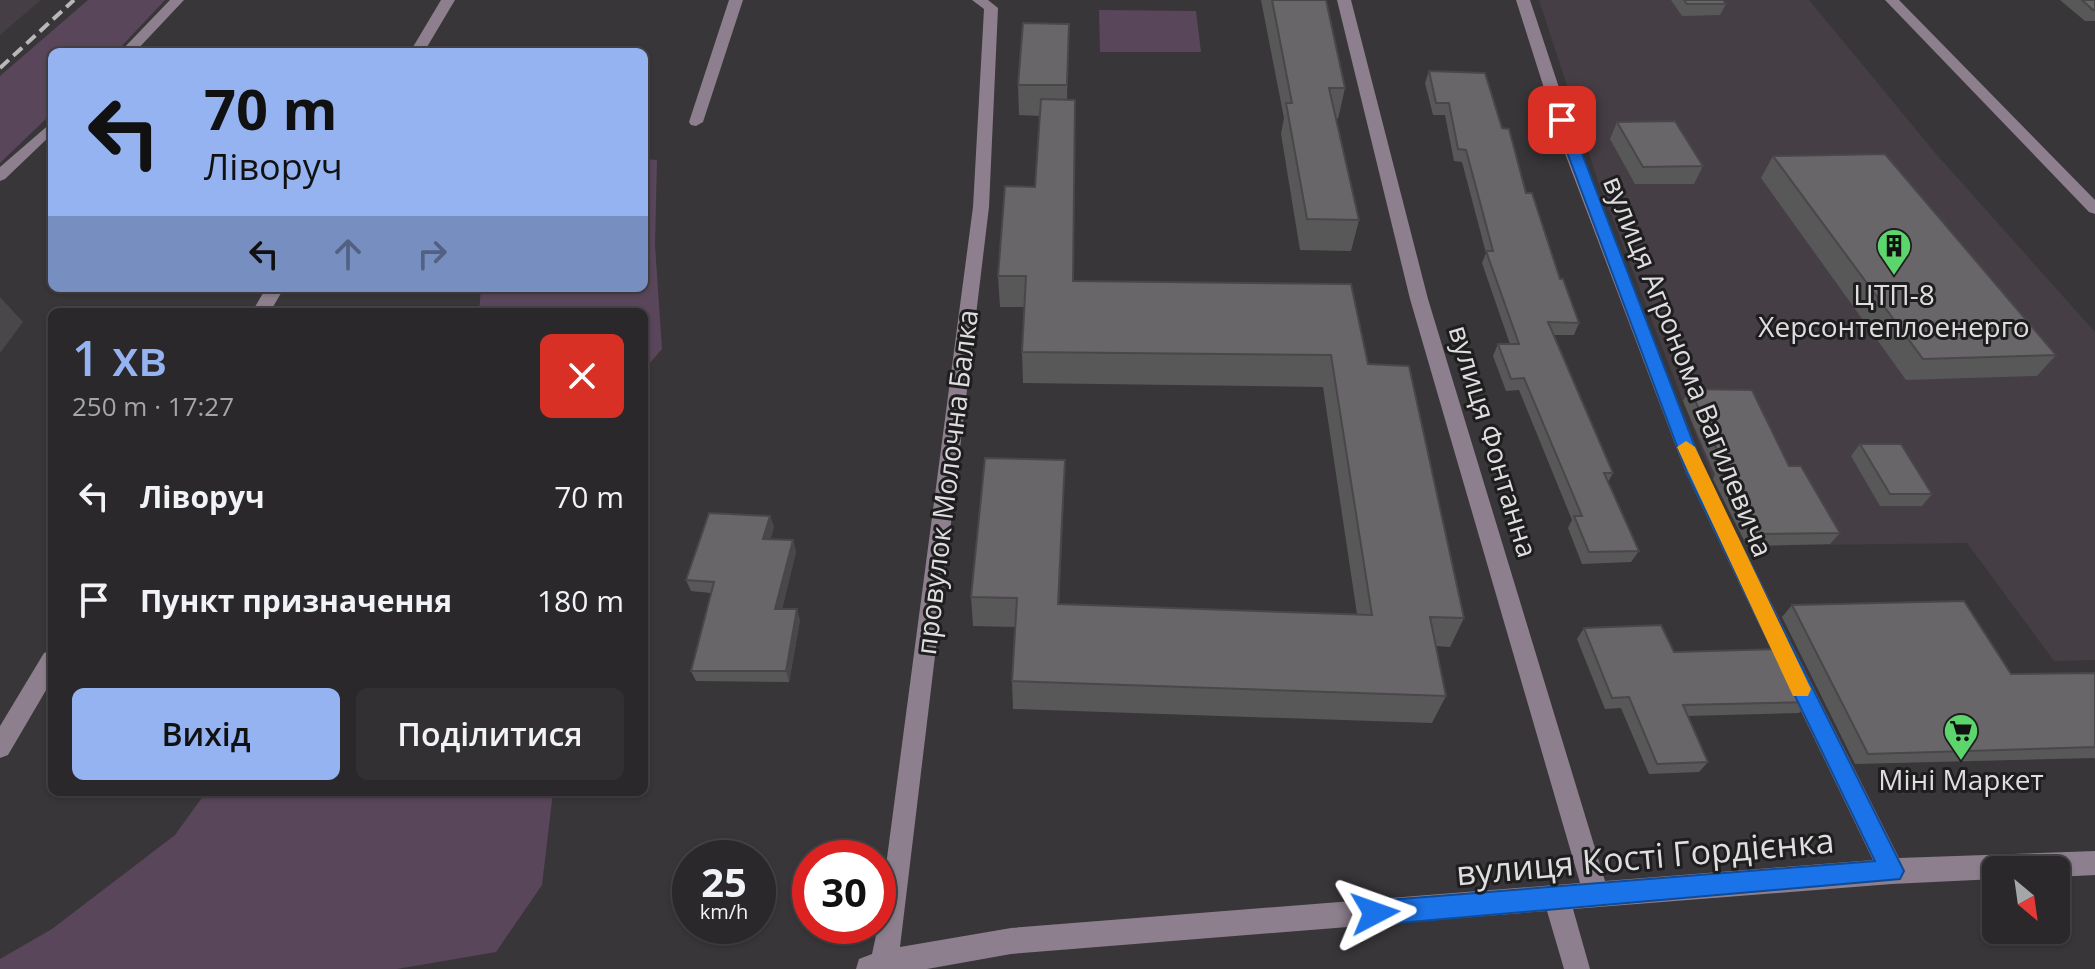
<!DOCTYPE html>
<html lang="uk">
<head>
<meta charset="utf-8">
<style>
  :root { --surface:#2a282a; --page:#323032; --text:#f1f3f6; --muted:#a5a6a8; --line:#464447; --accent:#95b2f1 }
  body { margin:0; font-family:"Open Sans",sans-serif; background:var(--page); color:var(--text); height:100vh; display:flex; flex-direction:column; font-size:30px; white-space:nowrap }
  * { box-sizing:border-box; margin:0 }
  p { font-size:26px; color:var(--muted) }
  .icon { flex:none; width:44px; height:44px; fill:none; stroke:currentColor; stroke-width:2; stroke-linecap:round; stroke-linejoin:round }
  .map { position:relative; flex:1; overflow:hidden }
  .side { position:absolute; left:48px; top:308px; width:600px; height:488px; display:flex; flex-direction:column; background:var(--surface); border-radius:12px; box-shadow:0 2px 6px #0004,0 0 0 2px var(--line) }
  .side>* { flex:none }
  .banner { position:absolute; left:48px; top:48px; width:600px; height:244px; border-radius:12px; box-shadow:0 2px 6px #0004,0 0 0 2px var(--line); background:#95b2f1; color:#111; overflow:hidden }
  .needle { width:52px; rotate:151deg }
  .tools { position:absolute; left:1982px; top:856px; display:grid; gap:16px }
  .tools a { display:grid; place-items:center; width:88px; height:88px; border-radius:12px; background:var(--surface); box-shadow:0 2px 6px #0004,0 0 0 2px var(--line); font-size:40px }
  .speed { position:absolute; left:672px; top:840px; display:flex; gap:16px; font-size:40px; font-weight:700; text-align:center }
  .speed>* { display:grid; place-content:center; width:104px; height:104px; border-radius:50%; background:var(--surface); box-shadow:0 2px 6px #0004,0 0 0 2px var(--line); line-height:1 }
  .speed small { font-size:20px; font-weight:400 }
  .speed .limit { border:12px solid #d22; background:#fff; color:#111 }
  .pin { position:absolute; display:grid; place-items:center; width:68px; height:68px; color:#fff; margin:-34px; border-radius:16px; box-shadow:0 4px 12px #0006 }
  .me { position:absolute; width:88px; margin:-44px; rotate:86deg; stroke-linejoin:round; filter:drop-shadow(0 0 6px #0008) }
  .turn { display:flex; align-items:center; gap:28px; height:168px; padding:0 24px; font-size:36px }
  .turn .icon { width:104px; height:104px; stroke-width:2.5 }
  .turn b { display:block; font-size:56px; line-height:68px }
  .lanes { display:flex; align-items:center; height:76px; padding:0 24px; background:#0003; justify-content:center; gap:40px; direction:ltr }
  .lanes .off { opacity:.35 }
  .round { display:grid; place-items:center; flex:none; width:84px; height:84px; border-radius:12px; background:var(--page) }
  .summary { display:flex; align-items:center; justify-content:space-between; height:136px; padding:0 24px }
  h1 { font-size:48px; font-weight:600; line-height:60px; color:var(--accent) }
  .primary-button { display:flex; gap:16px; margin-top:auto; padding:16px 24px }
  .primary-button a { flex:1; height:92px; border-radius:12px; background:var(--accent); color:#111; font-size:32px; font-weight:600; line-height:92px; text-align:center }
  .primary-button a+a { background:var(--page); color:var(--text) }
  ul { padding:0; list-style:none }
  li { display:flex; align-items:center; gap:24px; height:104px; padding:0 24px }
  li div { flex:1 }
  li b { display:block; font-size:30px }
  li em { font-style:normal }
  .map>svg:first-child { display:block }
  .built { fill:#453e45 }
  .green { fill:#5a465a }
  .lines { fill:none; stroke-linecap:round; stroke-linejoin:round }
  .minor { fill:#8d7f8d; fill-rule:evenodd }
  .rail { stroke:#b9b7b9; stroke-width:4; stroke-dasharray:12 6; stroke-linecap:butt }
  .wall { fill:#595859 }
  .shaded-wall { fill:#494749 }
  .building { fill:#686668; stroke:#494749; stroke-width:2 }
  .route { fill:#1a73e8; stroke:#114b97; stroke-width:2 }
  .slow { fill:#f59e0b }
  .labels { text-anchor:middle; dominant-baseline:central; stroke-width:6; stroke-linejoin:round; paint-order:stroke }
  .poi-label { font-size:28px; fill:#dfdddf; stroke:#1f1e1f }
  .street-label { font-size:28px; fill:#dfdddf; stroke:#1f1e1f }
  .near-street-label { font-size:34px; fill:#dfdddf; stroke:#1f1e1f }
</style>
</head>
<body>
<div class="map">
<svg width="2095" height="969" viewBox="0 0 2095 969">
  <rect width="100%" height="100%" fill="#383638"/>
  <g class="built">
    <polygon points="0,0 41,0 0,35"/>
    <polygon points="1539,0 1809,0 1937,155 2095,332 2095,660 2054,661 1967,543 1747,546 1713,479 1598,181"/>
  </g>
  <g class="green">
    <polygon points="88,0 165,0 116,52 52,52 52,113 0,163 0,76"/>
    <polygon points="1099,10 1196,11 1201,52 1100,52"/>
    <polygon points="644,159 657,160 655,245 662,349 644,370 644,312 479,312 481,288 644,288"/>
    <polygon points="206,792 553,792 542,885 496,952 397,969 0,969 0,959 52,929 175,835"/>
  </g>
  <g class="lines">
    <g class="minor">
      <polygon points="170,0 184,0 135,52 120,52"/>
      <polygon points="441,0 455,0 424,52 410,52"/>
      <polygon points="729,0 743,0 703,122 696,126 691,125 689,122"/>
      <polygon points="972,0 988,0 998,8 989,207 900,947 1011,928 1580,883 1410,299 1337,0 1351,0 1428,299 1605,881 1873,860 1686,473 1564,151 1516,0 1530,0 1580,151 1706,473 1899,858 2095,851 2095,875 2056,877 2056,870 1996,870 1996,879 1892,884 1573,909 1590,969 1564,969 1547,911 1011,954 927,969 856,969 859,959 872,954 878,926 973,207 984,9"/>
      <polygon points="1885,0 1899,0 2095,200 2095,214 2089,212"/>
      <polygon points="52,122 52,134 5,179 0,181 0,167"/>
      <polygon points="266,288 284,288 270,312 252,312"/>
      <polygon points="52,650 52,680 8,755 0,758 0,726 44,653"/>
    </g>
    <polyline class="rail" points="0,68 74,0"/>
  </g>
  <g class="wall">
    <polygon points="1261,0 1326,0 1345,88 1338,119 1336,118 1359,220 1351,251 1300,250 1281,134 1284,118"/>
    <polygon points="1671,0 1723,0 1726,4 1720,15 1682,16"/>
    <polygon points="2060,0 2095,0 2095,21 2085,21"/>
    <polygon points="1069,24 1067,100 1073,281 1368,364 1464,618 1450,647 1436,646 1446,696 1432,723 1013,709 1012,681 1015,627 973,626 971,597 1064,490 1059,604 1357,614 1323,387 1023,383 1022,352 1024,307 1000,307 998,276 1035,187 1040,116 1019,115 1018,85"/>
    <polygon points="1429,71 1502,128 1560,279 1579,323 1574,335 1553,335 1613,473 1608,482 1639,551 1631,562 1582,564 1568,528 1572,520 1519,390 1506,391 1493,356 1498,344 1510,344 1482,263 1486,253 1462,162 1454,161 1445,115 1433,115 1425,83"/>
    <polygon points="1617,122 1703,166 1694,184 1635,184 1610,139"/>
    <polygon points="1773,156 2056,355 2037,376 1906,380 1761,178"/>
    <polygon points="1690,389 1789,466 1840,533 1830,544 1747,546 1713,479 1715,475 1683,401"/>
    <polygon points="1860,444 1932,494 1922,506 1880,506 1851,456"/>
    <polygon points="770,516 774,527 770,540 793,540 796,552 782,609 800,620 789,682 696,681 691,671 711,593 691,591 686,580"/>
    <polygon points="1792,605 2011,674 2095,673 2095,759 2094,758 1855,764 1782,617"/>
    <polygon points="1584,628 1674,652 1809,702 1799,713 1687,716 1708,762 1699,772 1649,774 1621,708 1605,709 1577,639"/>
  </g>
  <g class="shaded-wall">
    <polygon points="0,297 23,322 0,353"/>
    <polygon points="1065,460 1064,490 1058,633 1058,604"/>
    <polygon points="770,516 774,527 767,551 763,539"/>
    <polygon points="793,540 796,552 779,620 775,609"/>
    <polygon points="797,609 800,620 789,682 786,671"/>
  </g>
  <g class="building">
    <polygon points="1272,0 1326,0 1345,88 1329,88 1359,220 1307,219 1286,103 1292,103"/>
    <polygon points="1684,0 1723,0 1726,4 1687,4"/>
    <polygon points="2082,0 2095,0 2095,10 2093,10"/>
    <polygon points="1023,23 1069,24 1067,85 1018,85"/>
    <polygon points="1429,71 1485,73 1502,128 1509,129 1526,193 1532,193 1560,279 1563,279 1579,323 1548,322 1613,473 1604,473 1639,551 1589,552 1574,516 1582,516 1524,378 1511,379 1498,344 1519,344 1486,251 1493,251 1466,150 1458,149 1449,103 1436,103"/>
    <polygon points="1041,99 1075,100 1073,281 1351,284 1368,364 1409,366 1464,618 1430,617 1446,696 1012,681 1017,598 971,597 985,458 1065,460 1058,604 1372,615 1331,355 1022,352 1026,276 998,276 1005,186 1035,187"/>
    <polygon points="1675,121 1703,166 1643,167 1617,122"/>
    <polygon points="1885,154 2056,355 1923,359 1773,156"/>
    <polygon points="1690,389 1752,390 1789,466 1801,466 1840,533 1756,534 1721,468 1725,468"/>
    <polygon points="1860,444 1901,444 1932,494 1890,494"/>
    <polygon points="709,513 770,516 763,539 793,540 775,609 797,609 786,671 691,671 714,582 686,580"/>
    <polygon points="1964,601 2011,674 2095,673 2095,747 1868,754 1792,605"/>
    <polygon points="1661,625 1674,652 1783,649 1809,702 1683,705 1708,762 1657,764 1629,697 1612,698 1584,628"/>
  </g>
  <polygon class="route" points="1557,118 1569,120 1705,473 1904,871 1900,879 1375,925 1366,922 1363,913 1366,905 1375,901 1875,861 1687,473 1555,120"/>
  <polygon class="slow" points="1686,441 1695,447 1808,683 1811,689 1808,696 1793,696 1677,447"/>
  <defs>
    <symbol id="building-pin" viewBox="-11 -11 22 30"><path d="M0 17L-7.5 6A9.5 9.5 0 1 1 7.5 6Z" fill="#5dd56d" stroke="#1f1e1f"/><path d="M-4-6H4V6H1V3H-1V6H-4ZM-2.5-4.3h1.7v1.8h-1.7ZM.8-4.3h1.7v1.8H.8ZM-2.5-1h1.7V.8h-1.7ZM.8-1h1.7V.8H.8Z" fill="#111"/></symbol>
    <symbol id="supermarket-pin" viewBox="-11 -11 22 30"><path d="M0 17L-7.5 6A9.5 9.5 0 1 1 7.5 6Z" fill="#5dd56d" stroke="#1f1e1f"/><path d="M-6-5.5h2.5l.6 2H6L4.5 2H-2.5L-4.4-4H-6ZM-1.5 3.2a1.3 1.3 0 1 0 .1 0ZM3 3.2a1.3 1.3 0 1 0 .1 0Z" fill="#111"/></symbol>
  </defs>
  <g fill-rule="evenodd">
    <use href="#building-pin" x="1874" y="226" width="40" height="54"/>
    <use href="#supermarket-pin" x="1941" y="711" width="40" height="54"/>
  </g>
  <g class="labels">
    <g class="poi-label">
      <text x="1894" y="294">ЦТП-8<tspan x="1894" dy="32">Херсонтеплоенерго</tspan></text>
      <text x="1961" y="779">Міні Маркет</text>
    </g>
    <g class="street-label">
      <text transform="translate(1689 366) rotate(68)">вулиця Агронома Вагилевича</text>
      <text transform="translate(1494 441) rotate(73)">вулиця Фонтанна</text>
      <text transform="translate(946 482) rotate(-83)">провулок Молочна Балка</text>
    </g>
    <g class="near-street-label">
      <text transform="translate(1645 856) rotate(-5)">вулиця Кості Гордієнка</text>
    </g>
  </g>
</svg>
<div class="tools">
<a><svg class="needle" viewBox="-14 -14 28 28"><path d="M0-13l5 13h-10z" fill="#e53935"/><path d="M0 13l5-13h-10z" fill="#a5a6a8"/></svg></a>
</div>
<div class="speed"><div>25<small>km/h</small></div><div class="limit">30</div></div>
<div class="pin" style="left:1562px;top:120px;background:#d93025"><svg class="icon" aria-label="arrive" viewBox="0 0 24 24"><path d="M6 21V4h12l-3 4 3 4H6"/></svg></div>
<svg class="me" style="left:1375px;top:913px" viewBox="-20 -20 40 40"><path d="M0-17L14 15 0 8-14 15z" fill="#1a73e8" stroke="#fff" stroke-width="4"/></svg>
<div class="banner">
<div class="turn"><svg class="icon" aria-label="left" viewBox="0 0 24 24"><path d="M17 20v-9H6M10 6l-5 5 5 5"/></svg><div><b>70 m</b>Ліворуч</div></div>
<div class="lanes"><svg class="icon" aria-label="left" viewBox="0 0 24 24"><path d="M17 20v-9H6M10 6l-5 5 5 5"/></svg><svg class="icon off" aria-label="ahead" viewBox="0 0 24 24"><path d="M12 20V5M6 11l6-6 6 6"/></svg><svg class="icon off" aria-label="right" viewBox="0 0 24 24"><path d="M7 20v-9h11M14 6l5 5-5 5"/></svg></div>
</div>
<section class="side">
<div class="summary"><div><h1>1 хв</h1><p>250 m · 17:27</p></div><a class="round" style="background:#d93025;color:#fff"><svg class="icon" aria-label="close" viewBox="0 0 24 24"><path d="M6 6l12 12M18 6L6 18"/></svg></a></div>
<ul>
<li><svg class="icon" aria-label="left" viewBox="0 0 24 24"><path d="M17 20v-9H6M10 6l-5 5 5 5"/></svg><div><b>Ліворуч</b></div><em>70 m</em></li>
<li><svg class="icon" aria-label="arrive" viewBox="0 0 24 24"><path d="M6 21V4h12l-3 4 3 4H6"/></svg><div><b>Пункт призначення</b></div><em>180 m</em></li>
</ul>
<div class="primary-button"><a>Вихід</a><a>Поділитися</a></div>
</section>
</div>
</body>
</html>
